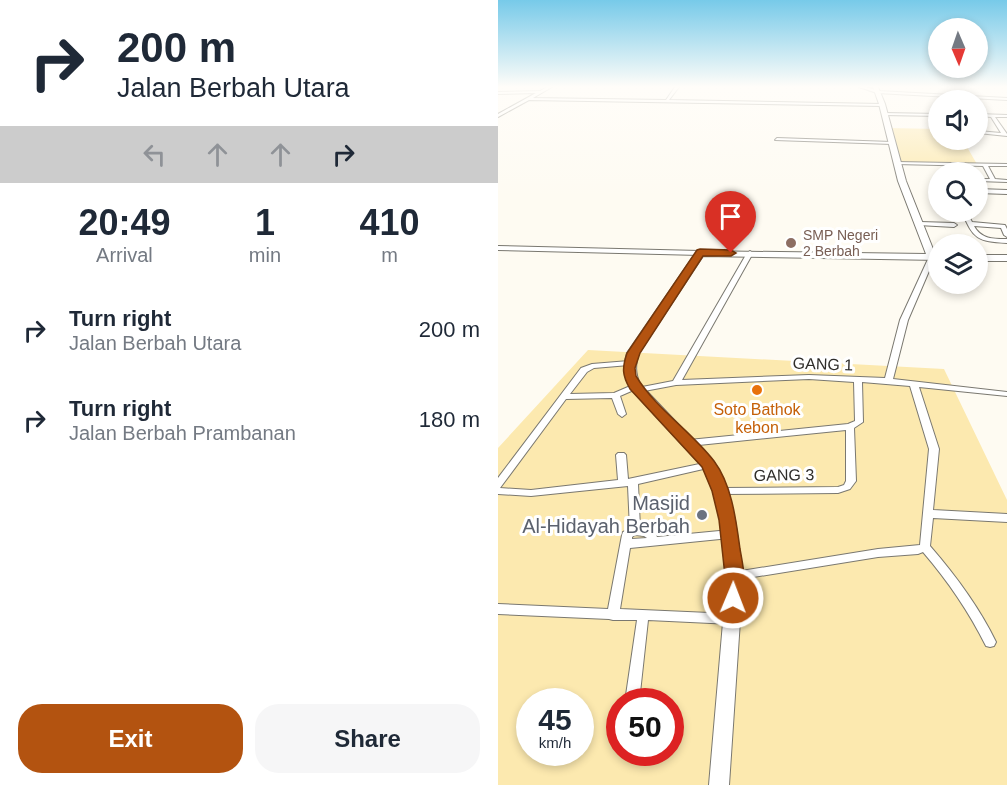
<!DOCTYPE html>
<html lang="en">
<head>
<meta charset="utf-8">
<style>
  :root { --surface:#fff; --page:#f6f6f7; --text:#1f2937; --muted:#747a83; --accent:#b35310 }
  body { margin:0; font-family:Helvetica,sans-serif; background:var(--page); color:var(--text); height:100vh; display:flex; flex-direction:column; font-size:22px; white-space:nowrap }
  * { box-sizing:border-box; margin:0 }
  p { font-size:20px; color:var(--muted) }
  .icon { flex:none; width:33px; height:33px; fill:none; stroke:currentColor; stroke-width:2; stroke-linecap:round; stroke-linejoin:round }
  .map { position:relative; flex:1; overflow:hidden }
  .side { display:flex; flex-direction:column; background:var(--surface); width:498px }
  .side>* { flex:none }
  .guide { background:#fff; color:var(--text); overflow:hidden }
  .needle { width:39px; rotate:178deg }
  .controls { position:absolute; left:430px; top:18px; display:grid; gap:12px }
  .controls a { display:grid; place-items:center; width:60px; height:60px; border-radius:50%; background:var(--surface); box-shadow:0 3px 9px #0003; font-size:30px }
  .speed { position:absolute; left:18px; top:688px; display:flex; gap:12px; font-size:30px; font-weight:700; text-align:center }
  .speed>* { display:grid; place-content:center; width:78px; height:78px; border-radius:50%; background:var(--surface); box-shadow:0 3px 9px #0003; line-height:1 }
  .speed small { font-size:15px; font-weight:400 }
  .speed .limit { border:9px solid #d22; background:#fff; color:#111 }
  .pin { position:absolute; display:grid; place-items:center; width:51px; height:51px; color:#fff; margin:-62px -26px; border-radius:50% 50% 50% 0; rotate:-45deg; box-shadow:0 0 6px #0007 }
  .pin .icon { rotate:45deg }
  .me { position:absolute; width:66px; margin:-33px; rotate:1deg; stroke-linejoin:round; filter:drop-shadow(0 0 4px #0008) }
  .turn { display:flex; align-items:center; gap:21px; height:126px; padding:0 18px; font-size:27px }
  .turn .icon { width:78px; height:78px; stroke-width:2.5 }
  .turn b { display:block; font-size:42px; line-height:51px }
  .lanes { display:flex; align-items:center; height:57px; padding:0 18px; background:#0003; justify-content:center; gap:30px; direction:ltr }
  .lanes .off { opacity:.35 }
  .eta { display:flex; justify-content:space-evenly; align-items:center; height:102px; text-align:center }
  .eta b { font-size:36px; font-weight:800; line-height:42px }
  .primary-button { display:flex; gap:12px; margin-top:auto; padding:12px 18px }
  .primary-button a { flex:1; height:69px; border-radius:24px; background:var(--accent); color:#fff; font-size:24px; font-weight:800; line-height:69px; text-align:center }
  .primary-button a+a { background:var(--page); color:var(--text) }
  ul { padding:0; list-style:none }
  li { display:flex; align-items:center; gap:18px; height:90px; padding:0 18px }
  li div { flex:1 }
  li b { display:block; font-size:22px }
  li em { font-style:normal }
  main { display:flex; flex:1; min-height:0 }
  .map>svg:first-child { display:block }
  .green { fill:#fce9af; fill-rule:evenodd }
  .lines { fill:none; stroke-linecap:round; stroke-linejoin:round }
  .minor-casing { stroke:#7a7870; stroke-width:2 }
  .tertiary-casing { stroke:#7a7870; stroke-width:2 }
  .secondary-casing { stroke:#7a7870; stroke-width:2 }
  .minor { fill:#fff; fill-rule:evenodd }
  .tertiary { fill:#fff; fill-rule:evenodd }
  .secondary { fill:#fff; fill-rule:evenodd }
  .route { fill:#b35310; stroke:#74360a; stroke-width:1.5 }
  .education-dot { fill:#8d6e63; stroke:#fff; stroke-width:2 }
  .food-dot { fill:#e8710a; stroke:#fff; stroke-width:2 }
  .worship-dot { fill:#6b7280; stroke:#fff; stroke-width:2 }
  .labels { text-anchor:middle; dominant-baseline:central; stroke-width:6; stroke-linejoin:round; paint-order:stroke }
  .far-education-label { font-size:14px; fill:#785e54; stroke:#fff; text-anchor:start }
  .street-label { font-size:16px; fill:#2f2d2a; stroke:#fff }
  .food-label { font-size:16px; fill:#c56008; stroke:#fff }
  .near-worship-label { font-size:20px; fill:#5b616d; stroke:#fff; text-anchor:end }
</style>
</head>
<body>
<main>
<section class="side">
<div class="guide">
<div class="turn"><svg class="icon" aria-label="right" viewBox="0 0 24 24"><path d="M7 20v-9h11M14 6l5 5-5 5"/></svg><div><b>200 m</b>Jalan Berbah Utara</div></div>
<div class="lanes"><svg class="icon off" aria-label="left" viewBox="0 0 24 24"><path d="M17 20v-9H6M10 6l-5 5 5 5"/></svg><svg class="icon off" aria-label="ahead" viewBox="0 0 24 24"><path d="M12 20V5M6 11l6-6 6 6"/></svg><svg class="icon off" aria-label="ahead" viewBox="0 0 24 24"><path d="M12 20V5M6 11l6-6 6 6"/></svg><svg class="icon" aria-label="right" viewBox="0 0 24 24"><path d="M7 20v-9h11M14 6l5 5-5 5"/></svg></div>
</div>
<div class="eta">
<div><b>20:49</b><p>Arrival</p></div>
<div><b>1</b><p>min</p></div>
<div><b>410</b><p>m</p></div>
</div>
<ul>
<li><svg class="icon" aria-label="right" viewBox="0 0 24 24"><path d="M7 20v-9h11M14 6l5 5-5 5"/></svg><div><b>Turn right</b><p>Jalan Berbah Utara</p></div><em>200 m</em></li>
<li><svg class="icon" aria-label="right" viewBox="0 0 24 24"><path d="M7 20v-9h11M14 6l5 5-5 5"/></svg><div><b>Turn right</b><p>Jalan Berbah Prambanan</p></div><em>180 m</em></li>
</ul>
<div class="primary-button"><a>Exit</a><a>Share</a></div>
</section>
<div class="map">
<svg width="509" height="785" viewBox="0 0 509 785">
  <rect width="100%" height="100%" fill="#fefbf2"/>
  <g class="green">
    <polygon points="389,128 441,129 441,140 465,140 480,166 399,164"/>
    <path d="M90 350 446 369 509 500V785H0V448ZM32 702H82V753H32ZM122 702H172V753H122Z"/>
  </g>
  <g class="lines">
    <defs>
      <g id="minor">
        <polygon points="49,87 54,87 35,98 168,100 177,87 181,87 171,100 384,104 386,105 384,106 31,100 0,117 0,114 38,93 0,94 0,92 42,91"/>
        <polygon points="361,87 368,87 381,91 509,98 509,100 379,93"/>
        <polygon points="386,113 441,114 441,116 385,115"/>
        <polygon points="480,114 509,115 509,117 497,117 509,134 509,136 480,133 480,131 503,133 493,117 480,116"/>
        <polygon points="279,138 394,142 396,143 394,144 277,140"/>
        <polygon points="399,162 509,164 509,166 490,166 497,179 509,180 509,182 480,181 480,179 492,179 485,166 397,164 397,162"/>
        <polygon points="480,189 509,190 509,194 480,193"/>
        <path d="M464 212H469L474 222 507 225 509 229V237L506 235 503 228 476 226C483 239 495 239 509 239V243C479 241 476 240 464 212Z"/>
        <polygon points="422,222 456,223 459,225 456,227 420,225 419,224"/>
        <path d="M252 251 255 253 184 380 311 375 387 378 402 320 431 257 434 255 437 257 410 320 395 379 509 392V396L421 387 441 449 435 510 509 514V522L435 518 432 546C458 576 481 607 498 642L496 646 492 647 488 646C471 612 450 581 425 552L420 554 380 557 237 580 233 579 231 576 233 573 237 572 380 549 422 545 431 449 412 386 364 382 365 422 356 428 358 481 352 489 340 493 222 494 219 493 217 491 219 489 222 488 340 487 346 485 348 481V430L191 446 186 443 191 440 350 424 357 421 356 382 311 379 178 385 141 392H138L137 390 138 389 122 396 128 414 124 417 120 414 114 398 68 399 2 488 33 490 120 480 118 455 120 453H126L128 455 130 479 211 462 214 463 216 465 214 467 140 484 142 528 156 531 159 537 232 530 236 531 237 534 236 537 232 538 132 548 122 609 234 614 238 615 240 619 238 623 234 624 150 620 141 702H127L139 620H115L111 619 0 614V604L110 609 124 535 125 532 132 529 130 486 33 496 0 494V478L83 368 94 364 131 361 135 363 131 365 96 368 89 372 72 394 116 393 137 384 141 386 139 388 175 381 249 253ZM137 535 146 536 149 538 134 539V537Z"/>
      </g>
      <polygon id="tertiary" points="0,246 202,251 206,253 202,255 0,250"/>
      <g id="secondary">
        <path d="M375 87H380L387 104 408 181 437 254H441V260L205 256 141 353C137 365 137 373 142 384L216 462 229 491 237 520 245 576 231 785H211L229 576 223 520 215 491 205 467 133 389C125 376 125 366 129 353L199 251 428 254 400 181 381 104Z"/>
        <rect x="480" y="255" width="29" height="6"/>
      </g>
    </defs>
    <use href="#minor" class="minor-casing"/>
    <use href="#tertiary" class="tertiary-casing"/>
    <use href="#secondary" class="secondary-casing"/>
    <use href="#minor" class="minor"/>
    <use href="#tertiary" class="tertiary"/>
    <use href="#secondary" class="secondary"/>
  </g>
  <linearGradient id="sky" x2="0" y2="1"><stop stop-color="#77cae9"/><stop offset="0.44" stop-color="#fffdf9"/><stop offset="1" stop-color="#fffdf9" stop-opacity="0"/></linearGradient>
  <rect width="509" height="197" fill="url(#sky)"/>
  <path class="route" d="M202 249 233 250 238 253 233 256H205L142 353 137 368 138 376C158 409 193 431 216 461 234 485 238 520 242 549 245 566 250 587 242 603L235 605 228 603 226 598 227 576 221 520 214 491 204 467 132 389C124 375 124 368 129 353L199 250Z"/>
  <circle class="education-dot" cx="293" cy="243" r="6"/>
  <circle class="food-dot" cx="259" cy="390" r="6"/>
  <circle class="worship-dot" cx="204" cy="515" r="6"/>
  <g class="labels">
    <g class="far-education-label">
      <text x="305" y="235">SMP Negeri<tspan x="305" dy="16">2 Berbah</tspan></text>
    </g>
    <g class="street-label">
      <text transform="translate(325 364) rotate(2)">GANG 1</text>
      <text transform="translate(286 475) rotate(-1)">GANG 3</text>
    </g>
    <g class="food-label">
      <text x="259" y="409">Soto Bathok<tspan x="259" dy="18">kebon</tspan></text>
    </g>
    <g class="near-worship-label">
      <text x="192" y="503">Masjid<tspan x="192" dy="23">Al-Hidayah Berbah</tspan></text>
    </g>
  </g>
</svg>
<div class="controls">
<a><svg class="needle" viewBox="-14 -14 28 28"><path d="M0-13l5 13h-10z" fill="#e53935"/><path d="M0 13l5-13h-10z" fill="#747a83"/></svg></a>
<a><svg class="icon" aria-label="sound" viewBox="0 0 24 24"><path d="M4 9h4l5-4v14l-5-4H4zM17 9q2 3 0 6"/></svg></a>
<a><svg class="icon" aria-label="search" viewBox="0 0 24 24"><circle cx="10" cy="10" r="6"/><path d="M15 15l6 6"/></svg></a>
<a><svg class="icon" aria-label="layers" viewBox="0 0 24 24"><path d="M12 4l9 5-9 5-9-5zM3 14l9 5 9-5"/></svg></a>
</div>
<div class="speed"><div>45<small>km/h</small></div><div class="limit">50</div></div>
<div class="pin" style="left:233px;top:253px;background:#d93025"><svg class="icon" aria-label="arrive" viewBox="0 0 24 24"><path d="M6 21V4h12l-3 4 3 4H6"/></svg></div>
<svg class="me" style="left:235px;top:598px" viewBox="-20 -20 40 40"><circle r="17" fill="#b35310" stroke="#fff" stroke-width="3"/><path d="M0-11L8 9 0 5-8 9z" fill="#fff"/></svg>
</div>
</main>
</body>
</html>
